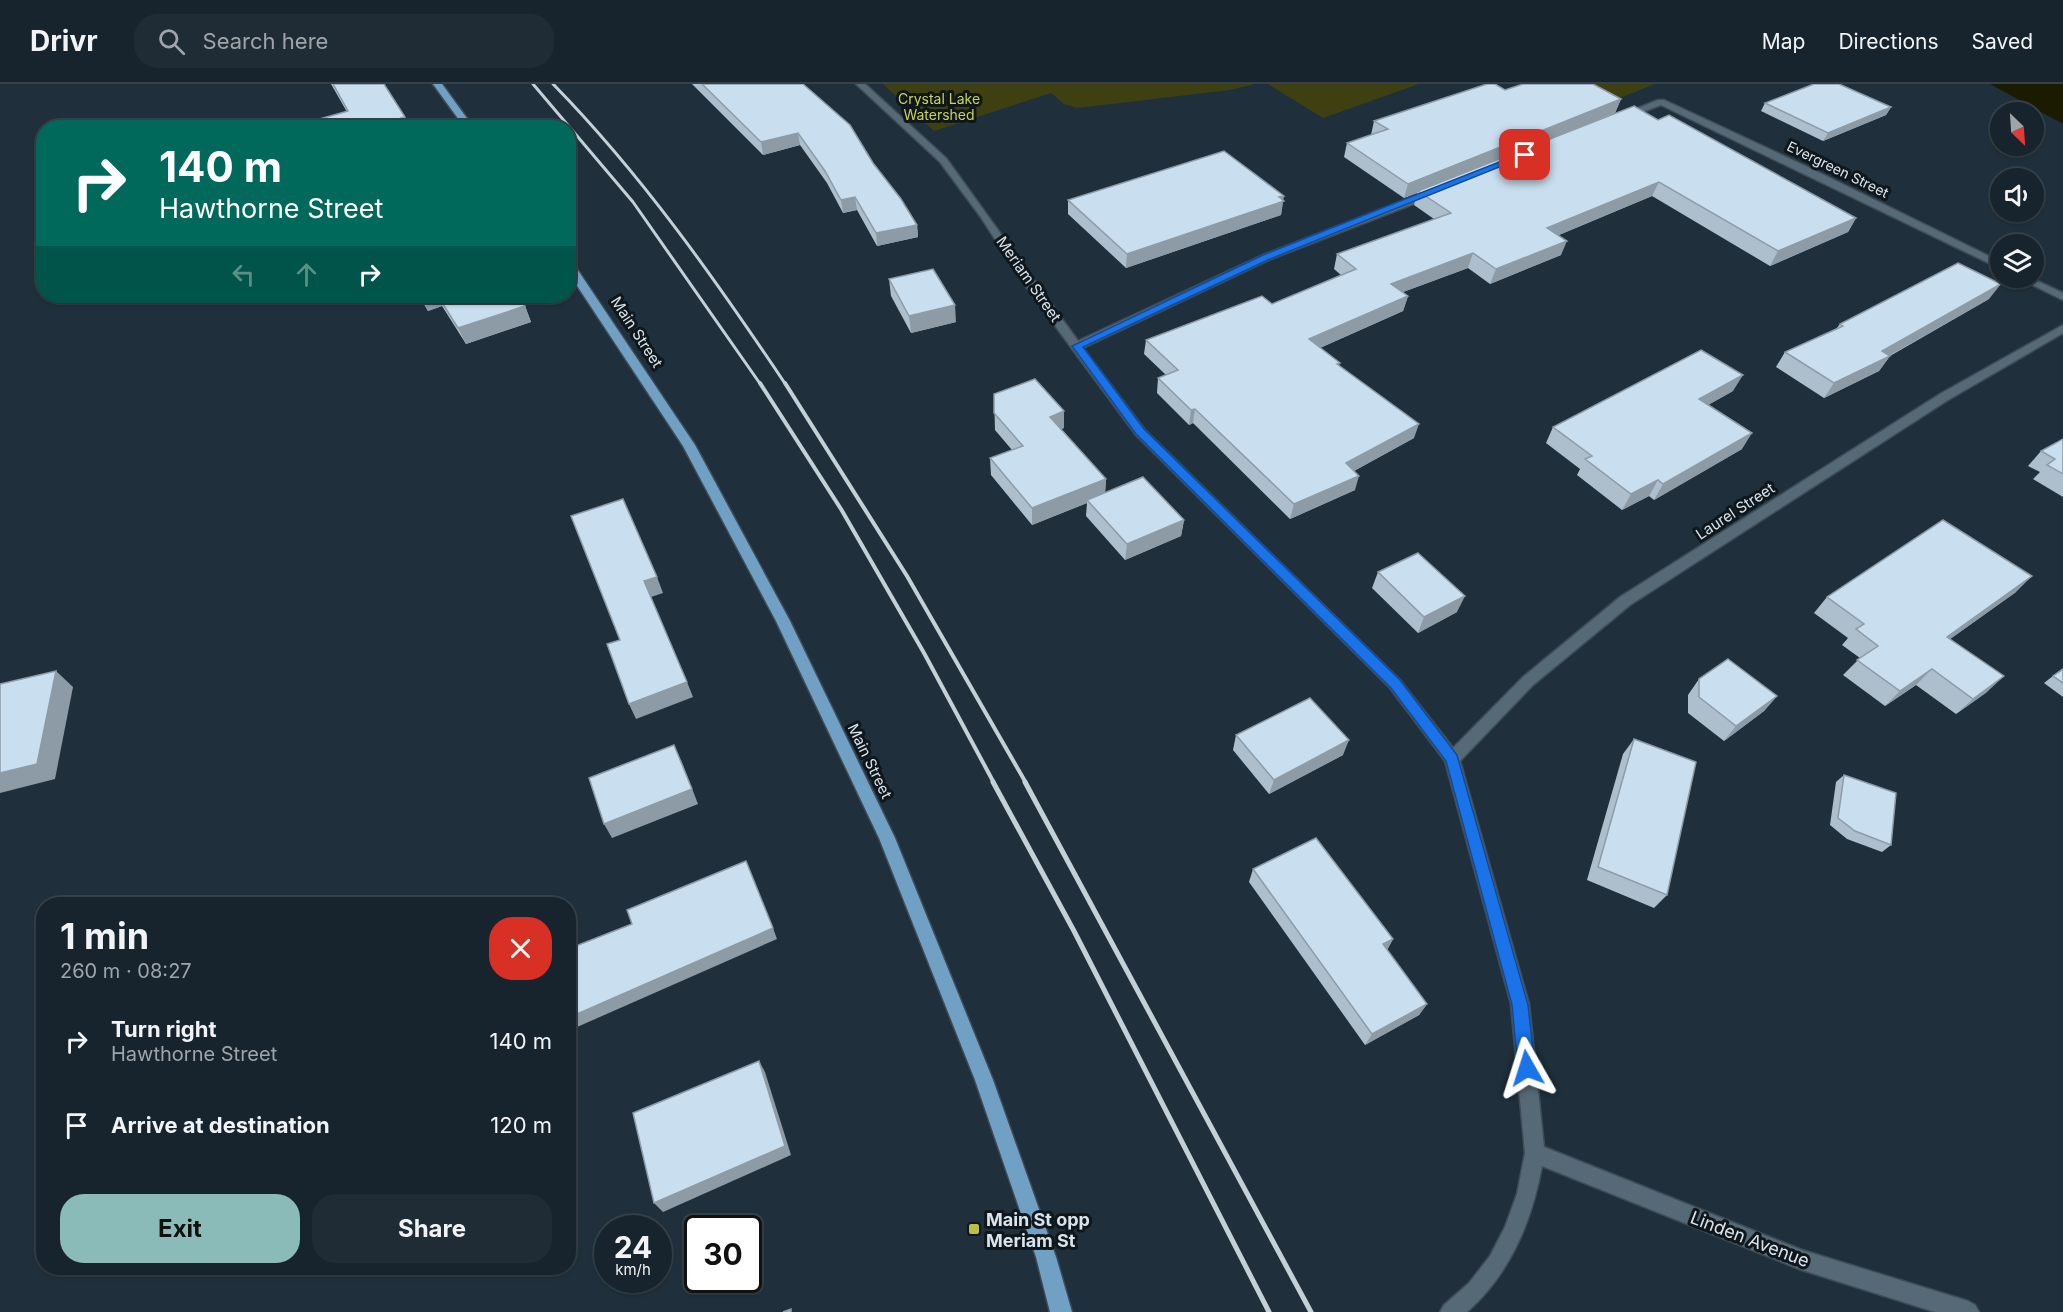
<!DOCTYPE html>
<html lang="en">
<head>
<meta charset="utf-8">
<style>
  :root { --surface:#17242d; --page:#202c35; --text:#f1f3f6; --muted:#9ea4aa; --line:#364149; --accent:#8bbbb9 }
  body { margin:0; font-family:Inter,sans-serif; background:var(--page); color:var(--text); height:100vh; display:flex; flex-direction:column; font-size:22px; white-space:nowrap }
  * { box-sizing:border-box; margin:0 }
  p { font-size:20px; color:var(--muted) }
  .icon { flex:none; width:33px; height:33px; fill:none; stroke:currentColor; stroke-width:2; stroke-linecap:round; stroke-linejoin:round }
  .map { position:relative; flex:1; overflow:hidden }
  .panel { position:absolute; left:36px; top:813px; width:540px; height:378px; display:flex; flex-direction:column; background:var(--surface); border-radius:24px; box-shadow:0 2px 4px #0004,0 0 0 2px var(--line) }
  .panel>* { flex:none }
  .banner { position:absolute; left:36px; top:36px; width:540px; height:183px; border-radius:24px; box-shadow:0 2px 4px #0004,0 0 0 2px var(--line); background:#00695c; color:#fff; overflow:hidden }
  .needle { width:39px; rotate:155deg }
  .controls { position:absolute; left:1990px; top:18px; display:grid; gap:12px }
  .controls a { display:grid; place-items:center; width:54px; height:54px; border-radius:50%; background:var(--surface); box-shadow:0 2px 4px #0004,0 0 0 2px var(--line); font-size:30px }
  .speed { position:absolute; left:594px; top:1131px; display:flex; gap:12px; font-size:30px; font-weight:700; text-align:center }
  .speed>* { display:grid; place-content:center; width:78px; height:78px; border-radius:50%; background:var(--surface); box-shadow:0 2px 4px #0004,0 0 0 2px var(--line); line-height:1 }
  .speed small { font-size:15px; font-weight:400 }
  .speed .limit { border:3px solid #111; border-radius:9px; background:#fff; color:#111 }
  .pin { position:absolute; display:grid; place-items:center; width:51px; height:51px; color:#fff; margin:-26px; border-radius:12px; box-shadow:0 3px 9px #0006 }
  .me { position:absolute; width:66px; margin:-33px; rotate:354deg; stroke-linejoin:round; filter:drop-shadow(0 0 4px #0008) }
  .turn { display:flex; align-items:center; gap:21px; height:126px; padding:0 24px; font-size:27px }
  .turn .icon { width:78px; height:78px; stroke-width:2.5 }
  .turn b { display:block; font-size:42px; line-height:51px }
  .lanes { display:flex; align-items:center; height:57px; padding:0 24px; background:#0003; justify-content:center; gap:30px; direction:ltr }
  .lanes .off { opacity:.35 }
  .round { display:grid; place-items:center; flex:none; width:63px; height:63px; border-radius:24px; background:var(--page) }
  .head { display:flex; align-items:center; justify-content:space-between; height:102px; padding:0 24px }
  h1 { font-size:36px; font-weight:700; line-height:45px }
  .action { display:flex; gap:12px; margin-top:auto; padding:12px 24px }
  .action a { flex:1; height:69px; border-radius:24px; background:var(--accent); color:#111; font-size:24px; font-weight:700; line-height:69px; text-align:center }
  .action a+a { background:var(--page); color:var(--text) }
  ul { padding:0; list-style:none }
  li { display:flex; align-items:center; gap:18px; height:84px; padding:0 24px }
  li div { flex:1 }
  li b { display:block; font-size:22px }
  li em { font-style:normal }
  header { display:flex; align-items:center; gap:36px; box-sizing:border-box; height:84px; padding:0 30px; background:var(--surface); border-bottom:2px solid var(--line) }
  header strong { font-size:28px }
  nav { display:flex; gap:33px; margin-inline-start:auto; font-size:21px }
  .search { width:420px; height:54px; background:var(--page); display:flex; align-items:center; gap:15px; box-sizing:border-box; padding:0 21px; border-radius:24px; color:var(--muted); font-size:22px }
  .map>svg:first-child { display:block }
  .green { fill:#3e4012 }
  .water { fill:#1a1b00 }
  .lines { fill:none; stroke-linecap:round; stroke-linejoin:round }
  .minor-casing { stroke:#3e4c57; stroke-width:3 }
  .primary-casing { stroke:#3e4c57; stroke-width:3 }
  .minor { fill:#566977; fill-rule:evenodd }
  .primary { fill:#70a0c3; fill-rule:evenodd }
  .rail-far2 { stroke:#c4d0d8; stroke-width:3 }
  .rail-far1 { stroke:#c4d0d8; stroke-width:4 }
  .rail { stroke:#c4d0d8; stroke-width:5 }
  .wall { fill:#adbfcd }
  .shaded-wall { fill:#8d9ba7 }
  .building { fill:#c9deee; stroke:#8d9ba7; stroke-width:1.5 }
  .route { fill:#1a73e8; stroke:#114b97; stroke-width:1.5 }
  .poi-dot { fill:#bac046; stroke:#0f171c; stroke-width:2 }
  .labels { text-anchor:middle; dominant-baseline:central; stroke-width:6; stroke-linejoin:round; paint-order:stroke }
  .far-park-label { font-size:14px; fill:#cbd350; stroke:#0f171c }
  .far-street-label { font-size:14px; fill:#d9e4ec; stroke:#0f171c }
  .street-label { font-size:15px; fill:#d9e4ec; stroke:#0f171c }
  .near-poi-label { font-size:18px; font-weight:bold; fill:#d9e4ec; stroke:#0f171c; text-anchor:start }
  .near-street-label { font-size:18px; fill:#d9e4ec; stroke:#0f171c }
</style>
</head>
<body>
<header>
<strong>Drivr</strong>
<div class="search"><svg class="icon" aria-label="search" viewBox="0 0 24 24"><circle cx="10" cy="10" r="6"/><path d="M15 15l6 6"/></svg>Search here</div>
<nav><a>Map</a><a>Directions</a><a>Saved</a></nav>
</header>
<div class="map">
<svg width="2063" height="1228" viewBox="0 0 2063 1228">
  <rect width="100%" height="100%" fill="#1f303c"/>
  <g class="green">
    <polygon points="883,0 1254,0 1230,6 1077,24 1064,20 1051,9 934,47"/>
    <polygon points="1268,0 1419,0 1323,34"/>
    <polygon points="1583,0 1655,0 1614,16"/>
  </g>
  <polygon class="water" points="1990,0 2063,0 2063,40"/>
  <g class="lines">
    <defs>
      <g id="minor">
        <path d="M856 0H865L946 74 1078 257 1263 171 1431 106H1439V110L1271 175 1083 264 1144 345 1400 596 1453 664 1523 593 1620 513 1940 310 2063 241V249L1948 316 1630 521 1533 601 1460 677 1529 920 1544 1063 1802 1166 1968 1217 1975 1221 1979 1228H1935L1802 1186 1542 1082C1532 1137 1510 1190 1467 1228H1440L1444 1221 1469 1199 1490 1172 1505 1143 1517 1110 1525 1069 1511 920 1445 677 1390 604 1136 351 1022 197 980 132 940 78Z"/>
        <polygon points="1658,16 1664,16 1812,85 2001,178 2001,185 1661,21 1624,35 1616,33"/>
        <polygon points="2018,194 2031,194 2063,209 2063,216"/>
      </g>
      <g id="primary">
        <polygon points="433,0 442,0 474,44 465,44"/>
        <polygon points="568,176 573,179 695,361 790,537 895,754 993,996 1056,1173 1072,1228 1050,1228 1036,1173 975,996 879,754 776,537 683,362 568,188"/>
      </g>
    </defs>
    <use href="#minor" class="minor-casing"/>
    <use href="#primary" class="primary-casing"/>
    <use href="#minor" class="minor"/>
    <use href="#primary" class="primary"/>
    <g class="rail-far2">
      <polyline points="533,0 633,118 761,301"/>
      <path d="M553 0C642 91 715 195 786 301"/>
    </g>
    <g class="rail-far1">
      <polyline points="760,299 841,425 924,569 994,699"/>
      <polyline points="785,299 907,492 1026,699"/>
    </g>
    <g class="rail">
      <polyline points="993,698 1074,847 1269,1228"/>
      <polyline points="1025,698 1311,1228"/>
    </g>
  </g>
  <g class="wall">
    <polygon points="331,0 384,0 405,33 317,39 347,28"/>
    <polygon points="692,0 803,0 873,79 917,141 918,153 877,162 857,126 843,129 827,99 800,61 763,71"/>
    <polygon points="1505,6 1621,15 1615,29 1658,36 1856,134 1848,148 1770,182 1652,112 1559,151 1561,171 1490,200 1468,184 1403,208 1408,212 1403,227 1320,264 1340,279 1339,281 1414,354 1354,387 1355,406 1290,435 1193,339 1189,341 1157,309 1158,294 1166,291 1144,270 1146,256 1272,220 1341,191 1334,185 1337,170 1434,135 1414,121 1417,109 1404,114 1344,73 1347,59 1371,51 1374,37"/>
    <polygon points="1765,19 1891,23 1886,31 1823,57 1761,27"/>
    <polygon points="1068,116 1283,116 1281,131 1126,184 1068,130"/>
    <polygon points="889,195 956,238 911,249 891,212"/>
    <polygon points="419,212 517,212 525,222 531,238 466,260 442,222 428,227"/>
    <polygon points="1989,215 1890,272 1879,287 1824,314 1776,283 1785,268 1836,245 1840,240"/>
    <polygon points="1733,307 1708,321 1742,365 1654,416 1649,412 1622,426 1577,391 1580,385 1546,359 1553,343"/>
    <polygon points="994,310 1064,327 1064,344 1061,345 1106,395 1105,408 1184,436 1181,452 1125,476 1086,432 1087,419 1032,441 991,391 990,374 1012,366 995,346"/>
    <polygon points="2063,355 2063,413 2033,395 2040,388 2028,382 2041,367"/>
    <polygon points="1378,488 1457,528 1418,549 1372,504"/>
    <polygon points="2016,508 1950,555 1987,608 1956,630 1916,601 1885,622 1843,591 1860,574 1842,561 1848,554 1814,529 1827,513"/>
    <polygon points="2063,585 2063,613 2044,599 2053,592"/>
    <polygon points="1699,595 1777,612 1764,627 1724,657 1688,629 1688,611"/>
    <polygon points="1236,651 1343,671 1269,710 1233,666"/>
    <polygon points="1634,655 1667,811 1654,824 1587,796 1623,670"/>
    <polygon points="1844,691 1891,761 1882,768 1847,755 1830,741 1836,698"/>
    <polygon points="1253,785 1393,855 1387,866 1427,920 1419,931 1365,961 1249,798"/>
  </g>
  <g class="shaded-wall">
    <polygon points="1621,15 1615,29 1418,107 1417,109 1404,114 1408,100"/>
    <polygon points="1891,23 1886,31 1823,57 1828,49"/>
    <polygon points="405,33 409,44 392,44 401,34"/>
    <polygon points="798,49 800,61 763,71 761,58"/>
    <polygon points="1659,98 1652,112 1542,158 1547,144"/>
    <polygon points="1284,112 1281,131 1126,184 1127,170"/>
    <polygon points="855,113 857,126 843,129 841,116"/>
    <polygon points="1856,134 1848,148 1770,182 1778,167"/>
    <polygon points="917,141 918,153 877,162 876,149"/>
    <polygon points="1567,157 1561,171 1490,200 1496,185"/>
    <polygon points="1473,169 1468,184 1387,214 1391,200"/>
    <polygon points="2001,200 1989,215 1885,274 1890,272 1879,287 1824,314 1834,299 1882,267"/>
    <polygon points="421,212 437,212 442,222 428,227"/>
    <polygon points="1408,212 1403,227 1306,270 1309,255"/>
    <polygon points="955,221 956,238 911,249 909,232"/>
    <polygon points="525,222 531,238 466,260 458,244"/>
    <polygon points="1743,291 1733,307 1690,331 1699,315"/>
    <polygon points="1195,325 1193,339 1189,341 1191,326"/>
    <polygon points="1064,327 1064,344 1049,350 1050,333"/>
    <polygon points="1419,340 1414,354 1341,394 1346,379"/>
    <polygon points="1752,349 1742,365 1654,416 1663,400"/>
    <polygon points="1359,392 1355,406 1290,435 1294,420"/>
    <polygon points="1106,395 1105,412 1087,416 1087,419 1032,441 1032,424"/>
    <polygon points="1658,396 1649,412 1622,426 1631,410"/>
    <polygon points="1184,436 1181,452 1125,476 1127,460"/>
    <polygon points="2032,492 2016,508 1932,568 1947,553"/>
    <polygon points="657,493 663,509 651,513 644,497"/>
    <polygon points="1465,512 1457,528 1418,549 1424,533"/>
    <polygon points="1932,585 1916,601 1885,622 1900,607"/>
    <polygon points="56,587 73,603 55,695 0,709 0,689"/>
    <polygon points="2004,592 1987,608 1956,630 1973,615"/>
    <polygon points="687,598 693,613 636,635 629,620"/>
    <polygon points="1777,612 1764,627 1724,657 1736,642"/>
    <polygon points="1349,656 1343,671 1269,710 1274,696"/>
    <polygon points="681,676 698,720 612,754 604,740"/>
    <polygon points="773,844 777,855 568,947 568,934"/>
    <polygon points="1393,855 1386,868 1383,860"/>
    <polygon points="1427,920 1419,931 1365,961 1372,950"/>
    <polygon points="759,977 765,988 791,1071 663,1128 654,1119"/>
  </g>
  <g class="building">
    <polygon points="333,0 384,0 405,33 401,34 406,40 392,44 301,44 318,39 316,36 348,27"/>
    <polygon points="702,0 803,0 850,41 873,79 901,115 917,141 876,149 855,113 841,116 825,87 798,49 761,58"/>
    <polygon points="1487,0 1495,0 1505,6 1523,0 1593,0 1621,15 1408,100 1347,59 1388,45 1374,37"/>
    <polygon points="1814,0 1839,0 1891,23 1828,49 1765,19"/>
    <polygon points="1634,22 1658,36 1669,31 1856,134 1778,167 1659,98 1547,144 1567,157 1496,185 1473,169 1391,200 1408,212 1309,255 1340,279 1337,280 1419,340 1346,379 1359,392 1294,420 1195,325 1191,326 1158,294 1178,286 1146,256 1262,212 1272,220 1356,185 1337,170 1451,129 1418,107"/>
    <polygon points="1224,67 1284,112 1279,113 1284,117 1127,170 1068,116"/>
    <polygon points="1958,179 2001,200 1882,267 1890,272 1834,299 1785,268 1843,242 1840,240"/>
    <polygon points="933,185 955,221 909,232 889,195"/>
    <polygon points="438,212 517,212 525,222 458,244"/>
    <polygon points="1701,266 1743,291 1699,315 1752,349 1663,400 1658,396 1631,410 1585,375 1592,372 1553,343"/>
    <polygon points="1035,295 1064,327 1050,333 1106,395 1032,424 990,374 1023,362 994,329 994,310"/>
    <polygon points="2063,355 2063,390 2047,381 2055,375 2041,367"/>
    <polygon points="1143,393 1184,436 1127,460 1087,416"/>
    <polygon points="623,415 657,493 644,497 687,598 629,620 607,560 620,556 571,432"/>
    <polygon points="1943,436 2032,492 1947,553 2004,592 1973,615 1932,585 1900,607 1857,576 1878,562 1856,545 1864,540 1827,513"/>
    <polygon points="1418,469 1465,512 1424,533 1378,488"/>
    <polygon points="1728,575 1777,612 1736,642 1699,613 1699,595"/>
    <polygon points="2063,585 2063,599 2053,592"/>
    <polygon points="56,587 37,680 0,689 0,600"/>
    <polygon points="1310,614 1349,656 1274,696 1236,651"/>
    <polygon points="1634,655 1696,678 1667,811 1598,783"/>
    <polygon points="674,661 692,705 604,740 589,694"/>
    <polygon points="1844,691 1896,709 1891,761 1855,747 1838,734"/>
    <polygon points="1316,754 1393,855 1383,860 1427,920 1372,950 1253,785"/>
    <polygon points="746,777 773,844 568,934 568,865 632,840 627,826"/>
    <polygon points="759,977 785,1062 654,1119 633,1029"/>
    <polygon points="791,1225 791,1228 783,1228"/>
  </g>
  <polygon class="route" points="1522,69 1529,71 1270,175 1083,263 1144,345 1400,596 1457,671 1528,921 1535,984 1533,990 1527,993 1521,990 1518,984 1512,921 1446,677 1391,604 1136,350 1072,262 1263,171"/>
  <rect class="poi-dot" x="968" y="1139" width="12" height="12" rx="3"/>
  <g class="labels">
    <g class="far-park-label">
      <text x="939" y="14">Crystal Lake<tspan x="939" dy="16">Watershed</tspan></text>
    </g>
    <g class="far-street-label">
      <text transform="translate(1838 85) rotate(26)">Evergreen Street</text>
    </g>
    <g class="street-label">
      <text transform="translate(1029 195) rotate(55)">Meriam Street</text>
      <text transform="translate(637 248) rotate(57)">Main Street</text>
      <text transform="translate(1735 427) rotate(-33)">Laurel Street</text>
      <text transform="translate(870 677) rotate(64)">Main Street</text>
    </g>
    <g class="near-poi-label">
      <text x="986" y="1135">Main St opp<tspan x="986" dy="21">Meriam St</tspan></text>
    </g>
    <g class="near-street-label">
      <text transform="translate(1750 1155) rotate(21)">Linden Avenue</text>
    </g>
  </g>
</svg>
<div class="controls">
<a><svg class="needle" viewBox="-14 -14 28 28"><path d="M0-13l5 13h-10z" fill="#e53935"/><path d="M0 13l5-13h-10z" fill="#9ea4aa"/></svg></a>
<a><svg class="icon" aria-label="sound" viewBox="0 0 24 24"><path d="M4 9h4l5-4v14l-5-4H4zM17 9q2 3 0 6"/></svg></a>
<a><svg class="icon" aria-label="layers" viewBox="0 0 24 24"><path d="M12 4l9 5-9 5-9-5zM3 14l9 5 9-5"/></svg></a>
</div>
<div class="speed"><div>24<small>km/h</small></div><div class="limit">30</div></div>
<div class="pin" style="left:1525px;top:71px;background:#d93025"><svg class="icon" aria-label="arrive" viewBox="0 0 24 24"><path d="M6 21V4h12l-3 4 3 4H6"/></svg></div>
<svg class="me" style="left:1527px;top:984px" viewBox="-20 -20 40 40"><path d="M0-17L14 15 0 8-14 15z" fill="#1a73e8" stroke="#fff" stroke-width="4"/></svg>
<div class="banner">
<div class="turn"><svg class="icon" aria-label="right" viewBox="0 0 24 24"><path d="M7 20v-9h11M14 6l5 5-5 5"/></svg><div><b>140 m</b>Hawthorne Street</div></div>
<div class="lanes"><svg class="icon off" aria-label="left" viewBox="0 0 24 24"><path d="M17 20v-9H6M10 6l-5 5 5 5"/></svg><svg class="icon off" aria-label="ahead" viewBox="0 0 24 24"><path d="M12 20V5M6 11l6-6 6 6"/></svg><svg class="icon" aria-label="right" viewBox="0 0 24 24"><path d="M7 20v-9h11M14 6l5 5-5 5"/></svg></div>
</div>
<section class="panel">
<div class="head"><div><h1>1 min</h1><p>260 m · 08:27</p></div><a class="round" style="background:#d93025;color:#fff"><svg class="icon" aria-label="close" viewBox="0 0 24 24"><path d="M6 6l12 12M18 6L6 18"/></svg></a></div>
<ul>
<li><svg class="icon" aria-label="right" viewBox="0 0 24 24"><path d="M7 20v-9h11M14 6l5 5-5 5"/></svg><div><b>Turn right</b><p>Hawthorne Street</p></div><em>140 m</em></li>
<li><svg class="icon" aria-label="arrive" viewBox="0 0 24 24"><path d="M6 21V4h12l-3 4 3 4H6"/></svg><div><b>Arrive at destination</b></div><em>120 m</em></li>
</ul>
<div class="action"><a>Exit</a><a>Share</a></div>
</section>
</div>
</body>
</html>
